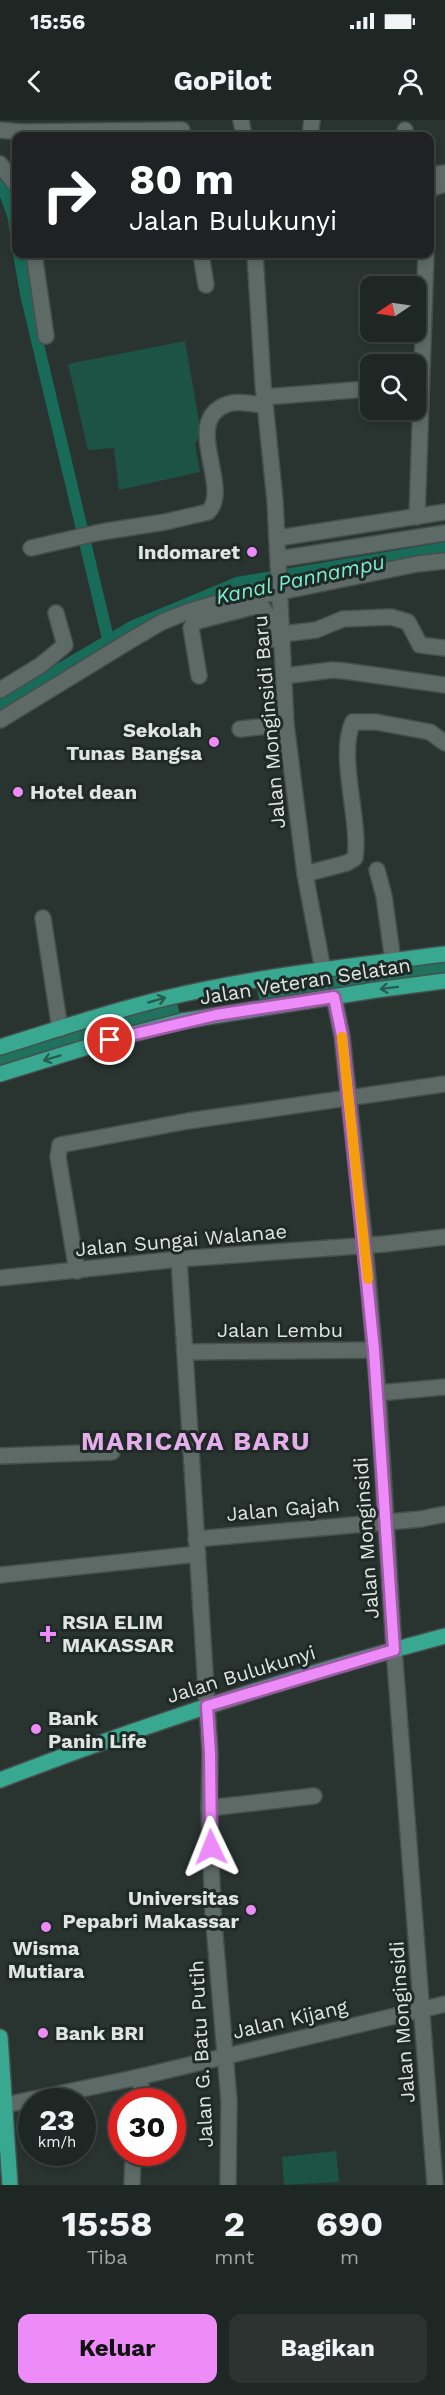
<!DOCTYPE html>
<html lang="id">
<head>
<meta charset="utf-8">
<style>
  :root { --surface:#1f2724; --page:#2c3331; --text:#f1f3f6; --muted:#a1a5a6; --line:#3c4441; --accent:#ed8cf9 }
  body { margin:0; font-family:"Work Sans",sans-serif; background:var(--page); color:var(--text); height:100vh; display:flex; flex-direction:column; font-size:22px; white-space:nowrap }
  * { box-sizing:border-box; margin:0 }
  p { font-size:20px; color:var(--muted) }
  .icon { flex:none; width:33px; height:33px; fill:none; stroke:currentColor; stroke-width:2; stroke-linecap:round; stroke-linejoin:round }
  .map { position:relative; height:2065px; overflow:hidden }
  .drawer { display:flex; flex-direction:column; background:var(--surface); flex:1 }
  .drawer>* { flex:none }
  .hud { position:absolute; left:12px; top:12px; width:422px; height:126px; border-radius:12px; box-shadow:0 3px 9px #0003,0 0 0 2px var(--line); background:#202124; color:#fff; overflow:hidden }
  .needle { width:39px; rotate:257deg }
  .controls { position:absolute; left:360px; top:156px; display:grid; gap:12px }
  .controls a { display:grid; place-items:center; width:66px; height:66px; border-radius:12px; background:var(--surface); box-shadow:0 3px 9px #0003,0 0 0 2px var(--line); font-size:30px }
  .speed { position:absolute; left:18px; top:1968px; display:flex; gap:12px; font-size:30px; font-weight:700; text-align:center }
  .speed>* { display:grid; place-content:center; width:78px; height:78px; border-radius:50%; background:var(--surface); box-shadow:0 3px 9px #0003,0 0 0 2px var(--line); line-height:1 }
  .speed small { font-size:15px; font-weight:400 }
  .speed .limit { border:9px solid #d22; background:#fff; color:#111 }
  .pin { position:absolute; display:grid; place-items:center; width:51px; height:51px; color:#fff; margin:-26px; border:3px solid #fff; border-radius:50%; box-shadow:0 2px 6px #0007 }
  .me { position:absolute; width:66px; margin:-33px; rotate:358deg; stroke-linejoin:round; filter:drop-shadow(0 0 4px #0008) }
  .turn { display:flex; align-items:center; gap:21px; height:126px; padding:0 18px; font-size:27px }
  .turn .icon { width:78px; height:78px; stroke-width:2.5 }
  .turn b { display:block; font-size:42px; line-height:51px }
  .eta { display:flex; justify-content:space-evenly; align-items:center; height:102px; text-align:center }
  .eta b { font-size:36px; font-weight:700; line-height:42px }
  .action { display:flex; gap:12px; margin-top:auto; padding:12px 18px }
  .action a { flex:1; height:69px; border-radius:12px; background:var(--accent); color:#111; font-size:24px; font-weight:700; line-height:69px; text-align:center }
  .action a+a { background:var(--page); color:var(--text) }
  .status { display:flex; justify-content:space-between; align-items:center; height:42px; padding:0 30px; background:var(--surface); direction:ltr }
  .status svg { height:16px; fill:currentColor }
  header { display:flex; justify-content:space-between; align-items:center; height:78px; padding:0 18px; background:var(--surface); font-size:27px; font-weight:700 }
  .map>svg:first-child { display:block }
  .green { fill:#1c5345 }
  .forest { fill:#20715e }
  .water { fill:#176b58 }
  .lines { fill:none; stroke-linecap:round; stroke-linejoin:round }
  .canal { stroke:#176b58; stroke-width:12 }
  .minor-casing { stroke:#46504d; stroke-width:18 }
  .major-casing { stroke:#46504d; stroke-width:18 }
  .minor { stroke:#5e6a66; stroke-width:15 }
  .major { stroke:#39a891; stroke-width:15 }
  .oneway { stroke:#295c51 }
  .route-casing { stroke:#9a5ba2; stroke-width:15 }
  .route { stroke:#ed8cf9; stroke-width:10 }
  .slow { stroke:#f59e0b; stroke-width:10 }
  .poi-dot { fill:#ed8cf9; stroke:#1f2a26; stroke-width:2 }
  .labels { text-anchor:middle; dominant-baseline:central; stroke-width:6; stroke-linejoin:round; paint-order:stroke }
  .poi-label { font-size:20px; font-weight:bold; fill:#dee5e2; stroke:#1f2a26; text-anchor:start }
  .street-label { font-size:20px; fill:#dee5e2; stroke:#1f2a26 }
  .water-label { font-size:21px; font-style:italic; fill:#7eeece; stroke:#1f2a26 }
  .district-label { font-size:26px; font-weight:bold; letter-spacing:1.5px; fill:#e4aeea; stroke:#1f2a26 }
</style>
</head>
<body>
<div class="status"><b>15:56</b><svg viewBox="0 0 49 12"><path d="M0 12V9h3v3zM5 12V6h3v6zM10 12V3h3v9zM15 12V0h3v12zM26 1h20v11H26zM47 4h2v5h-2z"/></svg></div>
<header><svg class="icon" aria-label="back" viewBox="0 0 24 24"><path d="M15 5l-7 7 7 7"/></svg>GoPilot<svg class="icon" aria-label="person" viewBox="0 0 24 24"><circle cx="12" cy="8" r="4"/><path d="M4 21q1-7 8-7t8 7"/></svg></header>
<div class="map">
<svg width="445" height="2065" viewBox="0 0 445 2065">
  <rect width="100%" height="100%" fill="#293430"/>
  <g class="green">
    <polygon points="185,221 201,313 195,324 200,352 119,370 114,328 88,330 68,244"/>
    <polygon points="336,2031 339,2062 284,2065 282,2037"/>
  </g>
  <g class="forest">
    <polygon points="445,838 445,858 261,886 256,866"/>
    <polygon points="177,882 181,899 0,951 0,932 103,900"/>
  </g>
  <polygon class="water" points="445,422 445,440 223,479 0,593 0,577 130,501 236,457"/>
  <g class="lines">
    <g class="canal">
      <polyline points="0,59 14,98 16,116"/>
      <polyline points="19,134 26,174 109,523"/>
    </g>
    <defs>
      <g id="minor">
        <polyline points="241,0 244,16"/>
        <polyline points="0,10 20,12 182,10"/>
        <polyline points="310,16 312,0"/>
        <polyline points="405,16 405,10"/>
        <polyline points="0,44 16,65"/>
        <polyline points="429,55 445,53"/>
        <polyline points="429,72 432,68 445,64"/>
        <polyline points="34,134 46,216"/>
        <polyline points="201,134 206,165"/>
        <polyline points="255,134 263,264 275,381 286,604 305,754 323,850"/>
        <polyline points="264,277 367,269"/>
        <polyline points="417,397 426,134"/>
        <polyline points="278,418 445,392"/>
        <path d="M31 428 101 412 165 402 208 392C233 368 180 300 228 284 238 280 255 285 265 285"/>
        <polyline points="279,439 445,413"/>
        <polyline points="283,514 316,510 343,499 391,497 408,502 420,525 445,528"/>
        <polyline points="199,556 191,508 194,502 252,487 262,487 267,495 272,519 283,519"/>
        <polyline points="284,556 332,550 345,551 445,565"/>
        <polyline points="0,570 41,545 65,525 56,493"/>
        <polyline points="0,600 131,520 162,502 187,492 221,482 280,472 417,444 445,441"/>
        <polyline points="240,609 286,604"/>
        <polyline points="377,750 384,776 393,841"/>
        <path d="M305 754 347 743 355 738C361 702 337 635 353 602H376L430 612 445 623"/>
        <polyline points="43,798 60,909"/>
        <polyline points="334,877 342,916 365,1126 378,1273 394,1529 435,2065"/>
        <polyline points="179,1139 210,1633 209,1688 213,1792 229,1981 228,2065"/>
        <polyline points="77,1151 58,1037 60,1025 188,1001 445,964"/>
        <polyline points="0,1158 179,1139 385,1124 445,1117"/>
        <polyline points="185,1232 374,1230"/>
        <polyline points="378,1273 445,1267"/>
        <polyline points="0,1336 112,1332"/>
        <polyline points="196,1419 421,1399 445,1394"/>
        <polyline points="0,1455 198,1434"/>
        <polyline points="209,1688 314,1676"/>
        <polyline points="139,1957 144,1982"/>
        <polyline points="5,1985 139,1957 445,1884"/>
        <polyline points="132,2065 133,2037 138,2032"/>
      </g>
      <g id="major">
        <path d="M0 927C55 910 110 891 166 878 257 856 352 846 445 834"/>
        <polyline points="0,954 110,920 182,901 376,870 445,861"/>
        <path d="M0 1660C146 1604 294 1556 445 1516"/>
        <polyline points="0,1917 10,2065"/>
      </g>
    </defs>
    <use href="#minor" class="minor-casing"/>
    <use href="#major" class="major-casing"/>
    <use href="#minor" class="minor"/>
    <use href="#major" class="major"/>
  </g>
  <defs><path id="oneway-shaft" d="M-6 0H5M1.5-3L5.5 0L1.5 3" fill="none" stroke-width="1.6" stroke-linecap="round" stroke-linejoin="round" transform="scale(1.5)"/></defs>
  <g class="oneway">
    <use href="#oneway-shaft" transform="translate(389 868) rotate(173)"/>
    <use href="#oneway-shaft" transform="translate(157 880) rotate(-16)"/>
    <use href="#oneway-shaft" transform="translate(52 938) rotate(163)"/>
  </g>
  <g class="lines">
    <defs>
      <polyline id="route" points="110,920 216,895 334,877 342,916 374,1230 394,1530 207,1586 210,1633 211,1727"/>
    </defs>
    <use href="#route" class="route-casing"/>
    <use href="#route" class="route"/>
    <polyline class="slow" points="342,917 368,1159"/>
  </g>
  <g class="poi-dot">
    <circle cx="252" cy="432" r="6"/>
    <circle cx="214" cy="622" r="6"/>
    <circle cx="18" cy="672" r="6"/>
    <path d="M45 1505h6v6h6v6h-6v6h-6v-6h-6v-6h6z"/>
    <circle cx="36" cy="1609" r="6"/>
    <circle cx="251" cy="1790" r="6"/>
    <circle cx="46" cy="1807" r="6"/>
    <circle cx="43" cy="1913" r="6"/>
  </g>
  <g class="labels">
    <g class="poi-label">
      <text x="240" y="432" text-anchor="end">Indomaret</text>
      <text x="202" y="610" text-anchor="end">Sekolah<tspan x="202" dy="23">Tunas Bangsa</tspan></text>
      <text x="30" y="672">Hotel dean</text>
      <text x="62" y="1502">RSIA ELIM<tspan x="62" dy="23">MAKASSAR</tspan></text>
      <text x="48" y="1598">Bank<tspan x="48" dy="23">Panin Life</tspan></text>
      <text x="239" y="1778" text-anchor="end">Universitas<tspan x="239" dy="23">Pepabri Makassar</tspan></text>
      <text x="46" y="1828" text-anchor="middle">Wisma<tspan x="46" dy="23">Mutiara</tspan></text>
      <text x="55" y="1913">Bank BRI</text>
    </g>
    <g class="street-label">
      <text transform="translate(269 602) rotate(-95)">Jalan Monginsidi Baru</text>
      <text transform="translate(305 861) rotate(-9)">Jalan Veteran Selatan</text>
      <text transform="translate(181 1120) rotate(-5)">Jalan Sungai Walanae</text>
      <text x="280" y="1210">Jalan Lembu</text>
      <text transform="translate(283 1389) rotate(-5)">Jalan Gajah</text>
      <text transform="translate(366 1418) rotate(-94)">Jalan Monginsidi</text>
      <text transform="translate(241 1554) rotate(-17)">Jalan Bulukunyi</text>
      <text transform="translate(290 1899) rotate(-13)">Jalan Kijang</text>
      <text transform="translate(402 1902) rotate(-94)">Jalan Monginsidi</text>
      <text transform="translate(201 1934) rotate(-93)">Jalan G. Batu Putih</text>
    </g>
    <g class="water-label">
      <text transform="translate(300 459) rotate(-12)">Kanal Pannampu</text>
    </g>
    <g class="district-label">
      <text x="196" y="1321">MARICAYA BARU</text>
    </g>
  </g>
</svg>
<div class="controls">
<a><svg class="needle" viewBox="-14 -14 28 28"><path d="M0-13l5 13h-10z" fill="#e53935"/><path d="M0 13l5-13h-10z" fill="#a1a5a6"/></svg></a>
<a><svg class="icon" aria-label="search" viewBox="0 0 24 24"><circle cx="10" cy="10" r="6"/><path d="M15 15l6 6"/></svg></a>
</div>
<div class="speed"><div>23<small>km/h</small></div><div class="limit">30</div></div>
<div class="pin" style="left:110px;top:920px;background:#d93025"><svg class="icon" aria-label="arrive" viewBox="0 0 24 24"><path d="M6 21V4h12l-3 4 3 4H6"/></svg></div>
<svg class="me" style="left:211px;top:1727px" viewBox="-20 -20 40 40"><path d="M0-17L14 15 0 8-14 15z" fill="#ed8cf9" stroke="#fff" stroke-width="4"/></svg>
<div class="hud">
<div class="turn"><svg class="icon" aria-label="right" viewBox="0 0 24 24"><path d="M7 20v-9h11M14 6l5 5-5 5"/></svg><div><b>80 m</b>Jalan Bulukunyi</div></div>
</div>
</div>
<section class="drawer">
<div class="eta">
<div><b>15:58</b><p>Tiba</p></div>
<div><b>2</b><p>mnt</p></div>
<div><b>690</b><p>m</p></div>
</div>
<div class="action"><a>Keluar</a><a>Bagikan</a></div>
</section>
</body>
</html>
